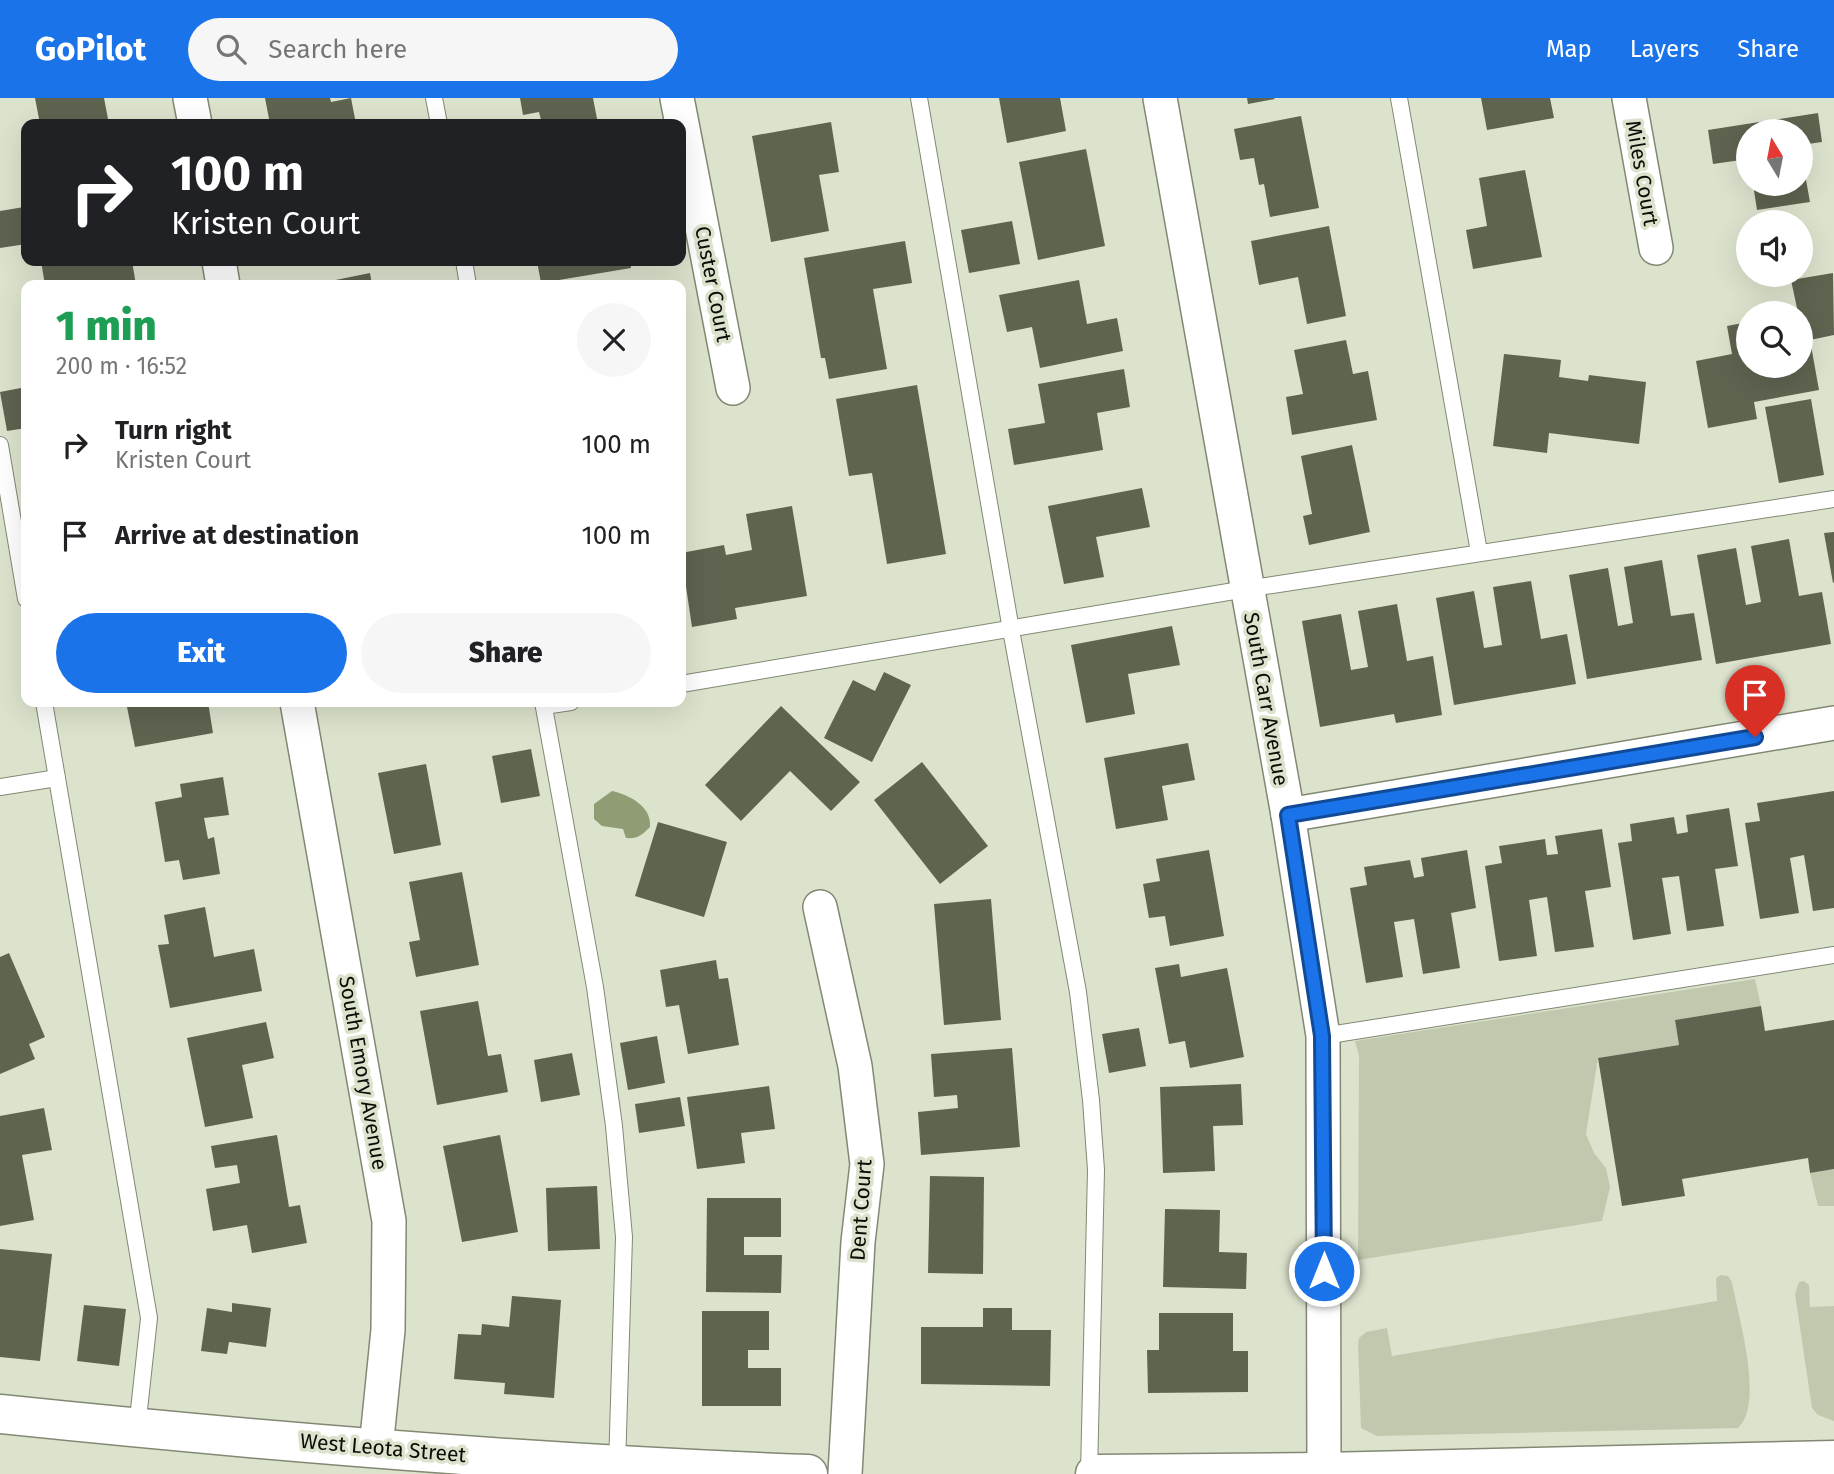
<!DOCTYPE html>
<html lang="en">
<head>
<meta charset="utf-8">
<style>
  :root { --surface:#fff; --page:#f6f6f6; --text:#202124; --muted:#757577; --accent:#1a73e8 }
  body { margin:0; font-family:"Fira Sans",sans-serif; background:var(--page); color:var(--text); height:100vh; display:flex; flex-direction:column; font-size:26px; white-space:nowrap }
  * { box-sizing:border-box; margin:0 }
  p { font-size:23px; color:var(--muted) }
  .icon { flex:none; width:38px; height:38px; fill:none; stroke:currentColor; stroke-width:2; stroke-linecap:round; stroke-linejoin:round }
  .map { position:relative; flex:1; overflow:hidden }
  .sheet { position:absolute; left:21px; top:182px; width:665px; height:427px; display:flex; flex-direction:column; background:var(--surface); border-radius:14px; box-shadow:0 7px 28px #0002 }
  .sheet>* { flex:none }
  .guide { position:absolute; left:21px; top:21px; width:665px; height:147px; border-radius:14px; box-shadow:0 7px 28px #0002; background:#202124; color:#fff; overflow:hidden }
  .needle { width:46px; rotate:350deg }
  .buttons { position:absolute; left:1736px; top:21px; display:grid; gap:14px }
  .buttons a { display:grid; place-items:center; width:77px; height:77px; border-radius:50%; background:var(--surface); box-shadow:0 7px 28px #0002; font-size:35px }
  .pin { position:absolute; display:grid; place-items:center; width:60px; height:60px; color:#fff; margin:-72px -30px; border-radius:50% 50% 50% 0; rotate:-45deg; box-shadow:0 0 7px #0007 }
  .pin .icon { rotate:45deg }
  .me { position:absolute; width:77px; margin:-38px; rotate:0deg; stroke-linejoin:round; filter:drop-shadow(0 0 5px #0008) }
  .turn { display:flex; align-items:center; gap:24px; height:147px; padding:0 35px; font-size:32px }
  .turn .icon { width:91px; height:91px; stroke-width:2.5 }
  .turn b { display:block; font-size:49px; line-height:60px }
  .round { display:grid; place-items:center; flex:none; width:74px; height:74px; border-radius:37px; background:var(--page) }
  .summary { display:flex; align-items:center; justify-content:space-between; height:119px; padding:0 35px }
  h1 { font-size:42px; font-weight:800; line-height:52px; color:#1e9e55 }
  .button { display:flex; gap:14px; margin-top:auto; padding:14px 35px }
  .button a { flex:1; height:80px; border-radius:42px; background:var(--accent); color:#fff; font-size:28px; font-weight:800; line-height:80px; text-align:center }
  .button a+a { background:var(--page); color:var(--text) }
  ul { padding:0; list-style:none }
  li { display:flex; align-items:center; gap:21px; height:91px; padding:0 35px }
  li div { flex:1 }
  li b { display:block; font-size:26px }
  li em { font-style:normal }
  header { display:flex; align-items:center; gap:42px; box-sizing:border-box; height:98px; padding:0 35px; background:var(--accent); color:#fff }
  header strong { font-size:33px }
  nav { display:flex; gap:38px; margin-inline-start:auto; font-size:24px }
  .search { width:490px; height:63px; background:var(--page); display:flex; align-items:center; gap:18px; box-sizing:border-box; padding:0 24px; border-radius:38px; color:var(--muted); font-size:26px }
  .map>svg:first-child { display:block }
  .green { fill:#c0c9ae }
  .water { fill:#909c73 }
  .building { fill:#5e6450 }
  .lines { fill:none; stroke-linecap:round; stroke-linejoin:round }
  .service-casing { stroke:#828873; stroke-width:18 }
  .minor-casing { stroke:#828873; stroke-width:36 }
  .tertiary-casing { stroke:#828873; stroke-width:41 }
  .service { stroke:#fff; stroke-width:16 }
  .minor { stroke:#fff; stroke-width:33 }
  .tertiary { stroke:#fff; stroke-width:38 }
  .route-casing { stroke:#114b97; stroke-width:18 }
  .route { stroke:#1a73e8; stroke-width:12 }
  .labels { text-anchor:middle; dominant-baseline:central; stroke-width:7; stroke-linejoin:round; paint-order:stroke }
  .street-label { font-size:21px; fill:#0a0c06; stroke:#dce3cd }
</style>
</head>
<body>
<header>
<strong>GoPilot</strong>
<div class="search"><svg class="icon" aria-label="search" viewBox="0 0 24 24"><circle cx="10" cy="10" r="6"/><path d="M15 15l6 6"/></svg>Search here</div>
<nav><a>Map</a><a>Layers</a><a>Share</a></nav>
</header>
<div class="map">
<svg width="1834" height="1376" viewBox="0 0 1834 1376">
  <rect width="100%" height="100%" fill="#dce3cd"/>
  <g class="green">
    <polygon points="1755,881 1761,908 1675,922 1679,947 1598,960 1586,1036 1594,1055 1606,1070 1610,1089 1602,1123 1358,1162 1359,958 1355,943"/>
    <polygon points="1834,1071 1834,1108 1818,1108 1810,1075"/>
    <path d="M1721 1177 1728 1178 1732 1184C1738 1219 1765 1304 1738 1330L1377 1338 1361 1330 1358 1247 1359 1240 1366 1234 1387 1230 1392 1258 1717 1203 1716 1180Z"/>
    <polygon points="1804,1183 1809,1187 1810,1209 1834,1208 1834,1323 1818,1317 1812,1310 1795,1196 1799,1184"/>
  </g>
  <path class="water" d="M612 693C629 697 652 708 650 729 642 737 638 741 626 740L623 731 602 728 594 721V706Z"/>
  <g class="building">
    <polygon points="35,0 104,0 108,21 100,22 100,26 40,26"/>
    <polygon points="265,0 330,0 331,4 351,0 356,26 270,26"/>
    <polygon points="520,0 593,0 598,26 542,26 539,14 523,17"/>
    <polygon points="999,0 1060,0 1066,33 1007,45"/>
    <polygon points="1247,0 1274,0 1275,1 1248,6"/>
    <polygon points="1481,0 1550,0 1554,20 1487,32"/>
    <polygon points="1818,15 1822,44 1801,47 1801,33 1748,33 1748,61 1713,66 1708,32"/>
    <polygon points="1301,18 1319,110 1270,119 1264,86 1259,87 1254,60 1240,62 1234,31"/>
    <polygon points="831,24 839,74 819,77 829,133 771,144 752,38"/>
    <polygon points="1086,51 1105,148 1038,162 1019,64"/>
    <polygon points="1801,54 1810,104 1757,112 1753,86 1801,86"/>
    <polygon points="1525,72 1542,159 1473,171 1466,132 1487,128 1479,80"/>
    <polygon points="24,109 26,146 0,150 0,113"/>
    <polygon points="1012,123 1020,166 969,175 961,132"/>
    <polygon points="1329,128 1346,218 1307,226 1298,179 1259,187 1251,143"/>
    <polygon points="905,143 912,185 873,191 887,271 829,281 825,260 821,260 804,160"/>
    <polygon points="41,163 132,163 136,187 45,187"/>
    <polygon points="537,163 630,163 631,170 541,185"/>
    <polygon points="370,175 372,187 316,187 316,186"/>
    <polygon points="1833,175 1834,237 1810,242 1819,292 1754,304 1757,321 1708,330 1696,263 1732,256 1727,228 1748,224 1748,268 1801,268 1801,215 1798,215 1791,182"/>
    <polygon points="1079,182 1087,226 1117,220 1123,253 1040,270 1032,229 1007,234 999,197"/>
    <polygon points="1346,242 1353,276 1368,273 1377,322 1292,337 1286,299 1303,296 1294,252"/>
    <polygon points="1504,256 1561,262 1559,279 1588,283 1589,277 1646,284 1639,346 1549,335 1547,355 1493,348"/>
    <polygon points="1124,271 1130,309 1097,315 1103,352 1014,367 1008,331 1045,325 1038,286"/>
    <polygon points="917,287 946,456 887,466 872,375 849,378 836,301"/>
    <polygon points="26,289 26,330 7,333 0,294"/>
    <polygon points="1811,301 1824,377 1779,385 1765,309"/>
    <polygon points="1352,347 1370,434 1309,447 1303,418 1312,416 1301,358"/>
    <polygon points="1142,390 1150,429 1096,439 1104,479 1064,486 1048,408"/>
    <polygon points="792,408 807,498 735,510 737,521 692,529 681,455 724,447 726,457 752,452 746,416"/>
    <polygon points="1834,434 1834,484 1833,485 1824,435"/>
    <polygon points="1789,441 1799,498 1822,494 1831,546 1716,566 1697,457 1736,450 1746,507 1761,504 1751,448"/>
    <polygon points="1662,462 1671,518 1694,515 1702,562 1587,581 1569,477 1608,470 1618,528 1633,525 1624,469"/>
    <polygon points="1531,483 1541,541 1567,536 1576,586 1454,607 1436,500 1474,493 1484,550 1502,547 1493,489"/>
    <polygon points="1397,506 1407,563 1433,558 1442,617 1396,625 1394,616 1320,629 1302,523 1341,516 1351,572 1368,569 1358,513"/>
    <polygon points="1172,528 1180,567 1128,576 1135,616 1086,625 1071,547"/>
    <polygon points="884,574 911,587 872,664 824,640 853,582 875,593"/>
    <polygon points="126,604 208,604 213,635 135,649"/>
    <polygon points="366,604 390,604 391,605 367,609"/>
    <polygon points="781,608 860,684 831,713 790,673 741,723 705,687"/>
    <polygon points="1188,645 1195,682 1162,688 1168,722 1116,731 1104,660"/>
    <polygon points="531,651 540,698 501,705 492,658"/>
    <polygon points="922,664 988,748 940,786 874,702"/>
    <polygon points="426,666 441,747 394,756 378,675"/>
    <polygon points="223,679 229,717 204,720 208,741 214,739 220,776 183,782 179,762 165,764 155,704 182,699 180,686"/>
    <polygon points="1834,693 1834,810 1813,813 1804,757 1790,760 1799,815 1760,821 1745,725 1760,723 1757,705"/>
    <polygon points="1729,710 1738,768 1715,771 1724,828 1687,833 1679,778 1662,780 1671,836 1633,842 1618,745 1632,743 1630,726 1674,719 1677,736 1688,734 1686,717"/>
    <polygon points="658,724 727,744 704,819 635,798"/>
    <polygon points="1602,731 1611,789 1585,793 1594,849 1555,854 1547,799 1529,802 1537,858 1499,863 1485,768 1502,765 1499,748 1545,741 1547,757 1558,756 1555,738"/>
    <polygon points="1209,752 1224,838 1170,848 1165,818 1149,820 1143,786 1160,783 1156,761"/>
    <polygon points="1467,752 1476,810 1451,815 1460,870 1423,876 1414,821 1394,824 1403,879 1366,885 1350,790 1367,787 1364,769 1410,762 1414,780 1424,778 1421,760"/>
    <polygon points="462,774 479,867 416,879 409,844 420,842 409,784"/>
    <polygon points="991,801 1001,922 944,927 934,806"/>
    <polygon points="205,809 214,859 254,851 262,893 170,910 158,847 169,846 164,817"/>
    <polygon points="9,855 45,939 29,946 35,961 0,976 0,859"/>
    <polygon points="716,862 719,881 728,880 739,947 688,956 679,907 666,909 660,872"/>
    <polygon points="1179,866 1181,879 1227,870 1244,959 1190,970 1185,943 1169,946 1155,870"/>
    <polygon points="478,903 488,958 501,956 508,994 437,1007 420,913"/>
    <polygon points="1761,908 1765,933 1834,922 1834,1071 1810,1075 1808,1060 1682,1081 1685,1098 1622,1108 1598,960 1679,947 1675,922"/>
    <polygon points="266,924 274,960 242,967 253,1020 205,1029 187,940"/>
    <polygon points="1139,930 1146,968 1109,975 1102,936"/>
    <polygon points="657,938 665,985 628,992 620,945"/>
    <polygon points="1012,950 1020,1049 921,1057 918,1014 958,1010 957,997 934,999 931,956"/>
    <polygon points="572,955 580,997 541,1004 534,962"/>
    <polygon points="1241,986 1243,1027 1213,1028 1215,1073 1163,1075 1160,989"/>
    <polygon points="769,988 775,1031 741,1035 745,1065 697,1071 687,999"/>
    <polygon points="680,999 685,1028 639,1035 635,1006"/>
    <polygon points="44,1010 52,1052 22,1057 34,1122 0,1128 0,1018"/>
    <polygon points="277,1037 289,1109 300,1107 307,1145 252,1155 247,1127 213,1133 206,1091 240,1085 237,1067 215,1070 211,1048"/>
    <polygon points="500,1037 518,1134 462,1144 443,1048"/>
    <polygon points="930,1078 984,1079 983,1176 928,1175"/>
    <polygon points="597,1088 600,1151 548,1153 546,1090"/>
    <polygon points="707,1100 781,1100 781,1139 744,1139 744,1157 782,1157 781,1195 706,1194"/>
    <polygon points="1165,1111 1220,1112 1219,1154 1247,1155 1246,1191 1163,1189"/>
    <polygon points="0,1151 52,1156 40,1263 0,1259"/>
    <polygon points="512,1198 561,1202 554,1300 504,1296 505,1285 454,1281 458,1236 481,1237 482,1226 509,1229"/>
    <polygon points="232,1205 271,1210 266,1249 229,1244 227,1256 201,1253 207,1210 232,1214"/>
    <polygon points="84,1207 126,1211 119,1268 77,1263"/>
    <polygon points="983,1210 1012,1210 1012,1232 1051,1232 1050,1288 921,1286 921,1229 983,1229"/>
    <polygon points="702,1213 769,1213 769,1252 748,1252 748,1270 781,1270 781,1308 702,1308"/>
    <polygon points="1159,1215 1233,1215 1233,1253 1248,1253 1248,1294 1148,1295 1147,1252 1159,1252"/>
  </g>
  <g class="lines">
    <defs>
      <g id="service">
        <polyline points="434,0 439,26"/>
        <polyline points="919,0 1011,532 1078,894 1091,1002 1096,1072 1089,1376"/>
        <polyline points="1399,0 1479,454"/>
        <polyline points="464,163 468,187"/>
        <polyline points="0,347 26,501"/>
        <polyline points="681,586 1246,491 1834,401"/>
        <polyline points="44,604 149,1220 137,1330"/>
        <polyline points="543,604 595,889 614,1028 624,1139 617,1368"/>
        <polyline points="544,608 571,604"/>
        <polyline points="0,689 57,680"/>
        <polyline points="1323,938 1834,857"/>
      </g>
      <g id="minor">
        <polyline points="190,0 195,26"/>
        <polyline points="677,0 733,290"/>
        <polyline points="1160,0 1288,717 1323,938 1324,1374"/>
        <polyline points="1629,0 1656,150"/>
        <polyline points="219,163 223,187"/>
        <polyline points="297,604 389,1123 388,1232 376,1350"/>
        <polyline points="1288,717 1834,625"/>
        <polyline points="820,809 855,968 867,1066 858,1144 845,1376"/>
      </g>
      <g id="tertiary">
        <path d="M0 1316C269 1344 538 1366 808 1376"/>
        <polyline points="1095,1376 1324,1374 1834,1362"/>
      </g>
    </defs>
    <use href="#service" class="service-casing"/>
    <use href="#minor" class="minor-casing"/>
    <use href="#tertiary" class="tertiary-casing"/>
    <use href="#service" class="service"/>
    <use href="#minor" class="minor"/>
    <use href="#tertiary" class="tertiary"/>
  </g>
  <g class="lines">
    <defs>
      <polyline id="route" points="1324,1173 1322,938 1288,717 1755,639"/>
    </defs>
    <use href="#route" class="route-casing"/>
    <use href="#route" class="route"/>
  </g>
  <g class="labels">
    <g class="street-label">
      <text transform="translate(1642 75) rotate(80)">Miles Court</text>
      <text transform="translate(713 186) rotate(79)">Custer Court</text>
      <text transform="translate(1266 601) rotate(80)">South Carr Avenue</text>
      <text transform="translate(363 975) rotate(80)">South Emory Avenue</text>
      <text transform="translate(861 1112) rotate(-86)">Dent Court</text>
      <text transform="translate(383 1350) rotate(5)">West Leota Street</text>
    </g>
  </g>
</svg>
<div class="buttons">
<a><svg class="needle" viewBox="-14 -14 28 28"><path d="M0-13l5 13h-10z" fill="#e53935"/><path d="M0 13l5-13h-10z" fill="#757577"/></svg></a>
<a><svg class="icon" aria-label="sound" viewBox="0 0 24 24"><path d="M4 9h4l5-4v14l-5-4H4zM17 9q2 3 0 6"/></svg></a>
<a><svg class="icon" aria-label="search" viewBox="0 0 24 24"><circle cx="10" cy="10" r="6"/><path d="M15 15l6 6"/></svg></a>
</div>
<div class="pin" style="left:1755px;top:639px;background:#d93025"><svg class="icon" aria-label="arrive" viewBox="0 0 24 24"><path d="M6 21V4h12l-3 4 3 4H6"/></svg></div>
<svg class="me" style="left:1324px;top:1173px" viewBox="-20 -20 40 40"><circle r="17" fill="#1a73e8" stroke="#fff" stroke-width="3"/><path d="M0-11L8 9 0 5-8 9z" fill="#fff"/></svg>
<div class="guide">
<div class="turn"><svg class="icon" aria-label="right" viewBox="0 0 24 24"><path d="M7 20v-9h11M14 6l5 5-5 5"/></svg><div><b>100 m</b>Kristen Court</div></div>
</div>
<section class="sheet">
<div class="summary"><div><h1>1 min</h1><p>200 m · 16:52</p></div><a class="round"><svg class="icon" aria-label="close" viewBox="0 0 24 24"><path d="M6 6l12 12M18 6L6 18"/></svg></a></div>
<ul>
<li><svg class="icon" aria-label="right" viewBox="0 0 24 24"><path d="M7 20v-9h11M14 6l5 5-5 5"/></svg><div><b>Turn right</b><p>Kristen Court</p></div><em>100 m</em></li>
<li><svg class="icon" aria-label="arrive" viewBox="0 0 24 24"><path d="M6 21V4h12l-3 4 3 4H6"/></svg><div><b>Arrive at destination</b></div><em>100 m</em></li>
</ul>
<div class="button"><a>Exit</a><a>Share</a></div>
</section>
</div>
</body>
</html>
